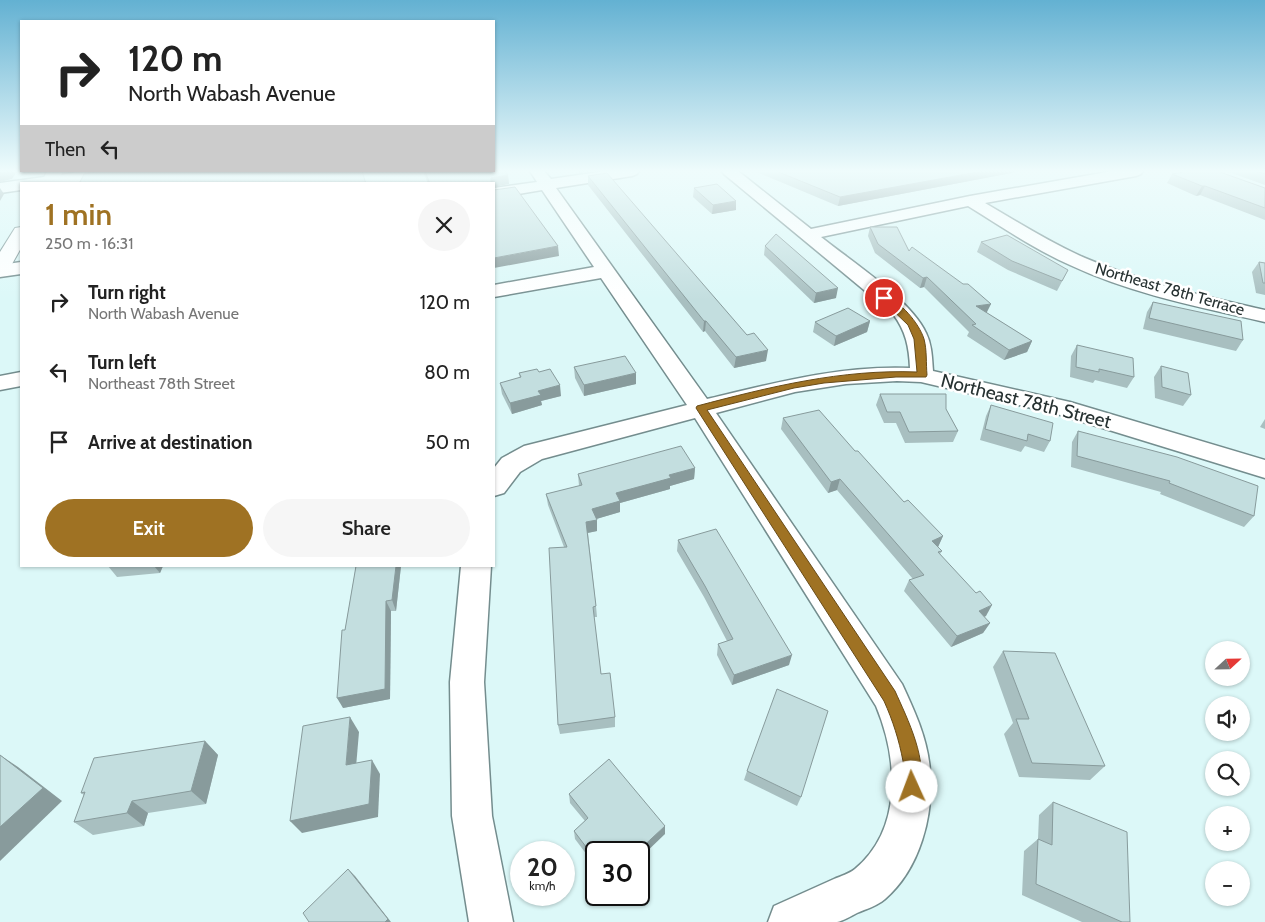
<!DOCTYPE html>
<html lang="en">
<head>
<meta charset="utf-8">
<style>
  :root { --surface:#fff; --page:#f6f6f6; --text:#222; --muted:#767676; --accent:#9f7223 }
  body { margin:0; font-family:Cabin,sans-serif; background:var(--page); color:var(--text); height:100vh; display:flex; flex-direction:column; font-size:19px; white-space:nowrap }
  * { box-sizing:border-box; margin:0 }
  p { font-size:16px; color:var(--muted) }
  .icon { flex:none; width:28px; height:28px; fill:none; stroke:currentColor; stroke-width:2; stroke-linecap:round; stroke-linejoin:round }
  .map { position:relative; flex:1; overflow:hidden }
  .side { position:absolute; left:20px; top:182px; width:475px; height:385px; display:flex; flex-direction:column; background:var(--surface); border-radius:0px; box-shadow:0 1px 4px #0004 }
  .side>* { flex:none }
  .hud { position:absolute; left:20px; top:20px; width:475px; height:152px; border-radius:0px; box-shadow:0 1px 4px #0004; background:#fff; color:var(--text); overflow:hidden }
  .needle { width:32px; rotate:68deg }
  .controls { position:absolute; left:1205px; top:641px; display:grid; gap:10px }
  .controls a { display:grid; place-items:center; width:45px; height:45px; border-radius:50%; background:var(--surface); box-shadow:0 1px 4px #0004; font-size:25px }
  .speed { position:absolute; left:510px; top:841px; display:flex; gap:10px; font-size:25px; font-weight:700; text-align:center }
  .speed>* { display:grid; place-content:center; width:65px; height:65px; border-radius:50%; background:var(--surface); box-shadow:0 1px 4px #0004; line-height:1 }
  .speed small { font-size:12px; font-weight:400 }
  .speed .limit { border:2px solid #111; border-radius:8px; background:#fff; color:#111 }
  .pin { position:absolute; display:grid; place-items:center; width:42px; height:42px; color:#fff; margin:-21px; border:2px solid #fff; border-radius:50%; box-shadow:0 1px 5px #0007 }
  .me { position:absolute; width:55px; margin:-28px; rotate:358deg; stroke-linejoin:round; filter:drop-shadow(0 0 4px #0008) }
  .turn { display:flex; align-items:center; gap:18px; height:105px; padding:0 25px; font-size:22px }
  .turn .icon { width:65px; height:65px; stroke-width:2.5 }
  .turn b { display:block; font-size:35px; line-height:42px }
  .then { display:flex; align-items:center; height:48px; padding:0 25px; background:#0003; gap:10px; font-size:19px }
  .round { display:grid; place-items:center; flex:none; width:52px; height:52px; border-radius:26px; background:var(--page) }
  .overview { display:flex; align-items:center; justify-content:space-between; height:85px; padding:0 25px }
  h1 { font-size:30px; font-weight:600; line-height:38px; color:var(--accent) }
  .primary-button { display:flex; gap:10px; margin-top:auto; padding:10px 25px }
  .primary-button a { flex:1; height:58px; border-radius:30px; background:var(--accent); color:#fff; font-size:20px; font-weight:600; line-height:58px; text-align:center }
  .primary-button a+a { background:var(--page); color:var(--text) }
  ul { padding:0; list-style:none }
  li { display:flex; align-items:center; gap:15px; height:70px; padding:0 25px }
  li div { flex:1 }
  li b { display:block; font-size:19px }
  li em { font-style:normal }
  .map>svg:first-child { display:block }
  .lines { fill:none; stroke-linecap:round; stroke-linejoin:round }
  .street-casing { stroke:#748d8e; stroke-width:3 }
  .secondary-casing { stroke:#748d8e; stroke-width:2 }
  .street { fill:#fff; fill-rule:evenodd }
  .secondary { fill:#fff; fill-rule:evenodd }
  .wall { fill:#a8bfc0 }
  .shaded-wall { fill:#889b9c }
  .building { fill:#c3dedf; stroke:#889b9c }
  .route { fill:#9f7223; stroke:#674a17 }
  .labels { text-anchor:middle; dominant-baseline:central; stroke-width:5; stroke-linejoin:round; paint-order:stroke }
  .far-street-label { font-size:16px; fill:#263131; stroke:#fff }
  .street-label { font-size:19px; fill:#263131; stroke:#fff }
</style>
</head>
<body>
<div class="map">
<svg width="1265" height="922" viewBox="0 0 1265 922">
  <rect width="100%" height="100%" fill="#dcf8f8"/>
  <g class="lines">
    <defs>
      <g id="street">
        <polygon points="88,171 130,171 128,174 123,176 64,184 21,184 21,190 0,193 0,183"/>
        <path d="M530 171H544L551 179 606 171H639L637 174 632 176 556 188 707 399C774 383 841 365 910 368 909 347 906 331 893 314L724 174 722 171H738L811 229 970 196 1113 171H1143L1141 174 1136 176 985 203C1018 222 1050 243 1085 258 1143 283 1204 296 1265 310V322C1199 307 1132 294 1070 265 1034 249 1002 227 968 206L821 237C851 261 911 300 926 333 932 345 932 358 933 371L1070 402 1265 460V478L1057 414 921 382 897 381 846 384 795 392 716 413 902 684C915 712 928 740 930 771 934 815 920 869 885 899 877 906 866 909 857 913 851 916 843 921 837 922 816 922 789 922 768 922L774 906C794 897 814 888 834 879 841 876 849 874 855 869 903 829 898 759 876 706L695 418 542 459 520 472 504 493 494 496V468L502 458 524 446 687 405 601 278 494 297V285L594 267 542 190 494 198V188L537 182Z"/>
        <polygon points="21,262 21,274 0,277 0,265"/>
        <polygon points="21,372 21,386 0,390 0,376"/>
        <polygon points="461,566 491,566 484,682 492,816 513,922 469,922 452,816 450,682"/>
      </g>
      <g id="secondary">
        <polygon points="47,171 63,171 57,184 41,184"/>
        <polygon points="21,227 21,248 7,273 0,275 0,252 15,228"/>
      </g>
    </defs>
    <use href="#street" class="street-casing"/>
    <use href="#secondary" class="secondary-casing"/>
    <use href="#street" class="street"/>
    <use href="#secondary" class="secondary"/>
  </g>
  <g class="wall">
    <polygon points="423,171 494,171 508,175 509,184 428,184"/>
    <polygon points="754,171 1023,171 1022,171 838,206"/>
    <polygon points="1226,171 1265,171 1265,185"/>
    <polygon points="1172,174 1265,188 1265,220 1200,195 1196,196 1167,183"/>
    <polygon points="588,176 747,335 766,361 734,368 705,331 703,332 588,185"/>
    <polygon points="694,188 736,210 712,214 693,197"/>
    <polygon points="870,227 909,251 987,313 1032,341 1027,352 1004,360 967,336 969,332 924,287 920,288 875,253 868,236"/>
    <polygon points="981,242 1068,270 1057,291 1008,270 977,252"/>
    <polygon points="765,246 836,298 814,303 764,255"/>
    <polygon points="1259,262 1265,263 1265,295 1256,293 1252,272"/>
    <polygon points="1153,302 1243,340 1236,351 1143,329 1147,312"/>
    <polygon points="870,321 867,332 834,346 813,332 815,322"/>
    <polygon points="1077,345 1134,377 1127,388 1095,380 1093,383 1070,377 1071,356"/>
    <polygon points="1161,366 1191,395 1183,406 1155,398 1154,377"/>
    <polygon points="574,367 636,384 584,396 575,378"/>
    <polygon points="539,372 561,396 541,401 542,405 512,414 502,394 500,383 520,378 519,373"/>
    <polygon points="880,394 946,409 958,431 953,442 905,443 896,423 884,423 876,405"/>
    <polygon points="991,405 1050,441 1044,452 1025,446 1021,452 980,440 986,416"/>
    <polygon points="783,418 855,451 904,502 943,536 938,547 942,551 940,554 986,616 984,617 990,623 983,633 951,647 904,591 909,580 913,579 837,490 828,493 781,429"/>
    <polygon points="1265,419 1265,429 1260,427"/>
    <polygon points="1078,431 1254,516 1244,527 1160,494 1161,492 1071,467 1072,442"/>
    <polygon points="695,468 694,479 670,486 670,489 620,503 620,512 596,519 597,531 588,533 596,606 597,617 594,617 601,674 615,717 615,727 560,734 558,725 564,547 548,505 546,494 579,486 578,474"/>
    <polygon points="678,540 789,665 732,685 717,655 718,644 727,641 704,597 677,551"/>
    <polygon points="108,566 163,566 160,573 117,577"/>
    <polygon points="356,566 401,566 396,611 391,611 390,699 343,708 345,630"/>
    <polygon points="1003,651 1105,766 1090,780 1019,777 1004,734 1013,723 993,667"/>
    <polygon points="205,741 218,755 206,804 148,813 144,826 93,835 74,822 84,795 81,793"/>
    <polygon points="747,771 801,797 797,806 744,780"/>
    <polygon points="569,794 665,834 596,852 596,867 575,839 574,831 585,821 570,803"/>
    <polygon points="1053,802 1130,922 1082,922 1022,895 1024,851 1038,839 1039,815"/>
  </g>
  <g class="shaded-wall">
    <polygon points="7,171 17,171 12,179 0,182 0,172"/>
    <polygon points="579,171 596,171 579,173"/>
    <polygon points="983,171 1023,171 1022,171 838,206 840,197"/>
    <polygon points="508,175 509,184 494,187 494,184 491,184 491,178"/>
    <polygon points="1202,186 1205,186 1200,195 1196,196"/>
    <polygon points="0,188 4,194 0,201"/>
    <polygon points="736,201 736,210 712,214 713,205"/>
    <polygon points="558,246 559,256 494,268 494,258"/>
    <polygon points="927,277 924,287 920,288 923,278"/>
    <polygon points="838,288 836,298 814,303 816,293"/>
    <polygon points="991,304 986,314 976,306"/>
    <polygon points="704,321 706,321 705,331 703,332"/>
    <polygon points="870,321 867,332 834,346 836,336"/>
    <polygon points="1032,341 1027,352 1004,360 1009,350"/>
    <polygon points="768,350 766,361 734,368 736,357"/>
    <polygon points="636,373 636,384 584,396 584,385"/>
    <polygon points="560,385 561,396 541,401 542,405 512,414 510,403 538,391"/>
    <polygon points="695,468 694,479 670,486 670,489 620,503 620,512 593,520 592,509 616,493 669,475"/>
    <polygon points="840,479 837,490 828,493 831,482"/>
    <polygon points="597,520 597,531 587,533 586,522"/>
    <polygon points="943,536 938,547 932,541"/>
    <polygon points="154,566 163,566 160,573"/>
    <polygon points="396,566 401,566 396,611 392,600"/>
    <polygon points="386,601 391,611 390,699 343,708 337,698"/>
    <polygon points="992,605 986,616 973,621 979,611"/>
    <polygon points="990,623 983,633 951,647 957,636"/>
    <polygon points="792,655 789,665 732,685 734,675"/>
    <polygon points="350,717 359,732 355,779 346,765"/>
    <polygon points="205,741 218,755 206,804 191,791"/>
    <polygon points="0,755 18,767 62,801 0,861"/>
    <polygon points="372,760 380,774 378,817 302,833 290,821"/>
    <polygon points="132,801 148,813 144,826 127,813"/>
    <polygon points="665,826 665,834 639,859 639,852 637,852"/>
    <polygon points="348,869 355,876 391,922 385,922"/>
  </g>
  <g class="building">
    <polygon points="103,171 362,171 366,184 79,184 84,174"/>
    <polygon points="425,171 505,171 508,175 491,178 491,184 430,184"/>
    <polygon points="776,171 983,171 840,197"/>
    <polygon points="1189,171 1217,171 1265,188 1265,208 1205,186 1202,186 1172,174"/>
    <polygon points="1255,171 1265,171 1265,174"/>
    <polygon points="607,173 747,335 754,333 768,350 736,357 706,321 704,321 588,176"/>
    <polygon points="717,184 736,201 713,205 694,188"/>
    <polygon points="515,187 558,246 494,258 494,190"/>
    <polygon points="870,227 897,227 909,251 912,247 963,284 968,284 991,304 976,306 1032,341 1009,350 972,325 976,324 927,277 923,278 878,244"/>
    <polygon points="776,234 838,288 816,293 765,246"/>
    <polygon points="1007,235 1068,270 1062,281 1012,261 981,242"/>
    <polygon points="1259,262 1265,263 1265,283 1263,283"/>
    <polygon points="1153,302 1241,321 1243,340 1149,318"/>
    <polygon points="848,308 870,321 836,336 815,322"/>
    <polygon points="1077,345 1133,358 1134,377 1099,369 1099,372 1076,367"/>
    <polygon points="625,356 636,373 584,385 574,367"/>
    <polygon points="1161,366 1188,373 1191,395 1162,387"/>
    <polygon points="537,369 539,372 550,369 560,385 538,391 541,395 510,403 500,383 521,377 519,373"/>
    <polygon points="880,394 946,394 946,409 958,431 909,432 900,412 887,412"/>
    <polygon points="991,405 1053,423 1050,441 1028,434 1027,441 985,429"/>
    <polygon points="819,410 855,451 858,451 904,502 908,500 943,536 932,541 942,551 938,552 976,593 980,591 992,605 979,611 990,623 957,636 909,580 924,575 840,479 831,482 783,418"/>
    <polygon points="1078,431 1177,457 1258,486 1254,516 1169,483 1170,481 1077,456"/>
    <polygon points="681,446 695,468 669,475 671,478 616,493 620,501 592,509 597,520 586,522 596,606 593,607 601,674 610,673 615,717 558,725 549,548 567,547 546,494 582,485 578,474"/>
    <polygon points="716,529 792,655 734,675 718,644 733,639 705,586 678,540"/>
    <polygon points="356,566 396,566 392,600 386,601 385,689 337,698 342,630 345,630"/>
    <polygon points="1003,651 1055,653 1105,766 1032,763 1016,719 1029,719"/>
    <polygon points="777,689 828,711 801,797 747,771"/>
    <polygon points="350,717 346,765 372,760 369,804 290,821 303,726"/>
    <polygon points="205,741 191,791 132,801 127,813 74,822 85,792 81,793 94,758"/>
    <polygon points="0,755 43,788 0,827"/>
    <polygon points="609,759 665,826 637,852 596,852 596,860 574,831 588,818 569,794"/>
    <polygon points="1053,802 1127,832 1130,922 1122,922 1036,884 1038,839 1052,845"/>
    <polygon points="348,869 388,919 385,922 309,922 303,913"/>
  </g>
  <linearGradient id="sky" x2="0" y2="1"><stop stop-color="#63b1d2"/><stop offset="0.57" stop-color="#effcfc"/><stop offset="1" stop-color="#effcfc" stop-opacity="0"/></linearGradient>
  <rect width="1265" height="300" fill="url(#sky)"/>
  <path class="route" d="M884 295C900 301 919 323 924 339 927 350 926 364 927 375L926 377H896L824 383 794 388 707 410 895 691C907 718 930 763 918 793L912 795 906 793C902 783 905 772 903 761 899 740 893 721 884 701L696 408 697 406C769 387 842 369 917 372L914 339 908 325 880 298Z"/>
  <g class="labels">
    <g class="far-street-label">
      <text transform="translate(1170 289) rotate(16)">Northeast 78th Terrace</text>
    </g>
    <g class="street-label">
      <text transform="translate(1026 401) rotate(14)">Northeast 78th Street</text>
    </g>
  </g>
</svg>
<div class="controls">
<a><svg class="needle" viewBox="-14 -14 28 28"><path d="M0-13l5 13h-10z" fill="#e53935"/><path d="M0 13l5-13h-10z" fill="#767676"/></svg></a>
<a><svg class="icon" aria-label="sound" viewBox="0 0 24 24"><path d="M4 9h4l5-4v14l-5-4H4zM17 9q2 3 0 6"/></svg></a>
<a><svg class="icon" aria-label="search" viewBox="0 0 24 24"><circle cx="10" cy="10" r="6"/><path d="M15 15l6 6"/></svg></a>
<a>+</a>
<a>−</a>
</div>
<div class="speed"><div>20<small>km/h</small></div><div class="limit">30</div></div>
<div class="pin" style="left:884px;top:298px;background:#d93025"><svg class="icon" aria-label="arrive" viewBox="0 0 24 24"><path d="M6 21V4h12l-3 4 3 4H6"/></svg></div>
<svg class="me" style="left:912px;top:787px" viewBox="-20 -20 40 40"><circle r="19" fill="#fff"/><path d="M0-13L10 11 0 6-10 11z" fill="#9f7223"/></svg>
<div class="hud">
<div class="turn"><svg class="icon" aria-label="right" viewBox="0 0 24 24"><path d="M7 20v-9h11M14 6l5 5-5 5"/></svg><div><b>120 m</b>North Wabash Avenue</div></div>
<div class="then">Then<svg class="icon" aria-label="left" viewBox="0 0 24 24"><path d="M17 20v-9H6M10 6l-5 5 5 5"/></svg></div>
</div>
<section class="side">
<div class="overview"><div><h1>1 min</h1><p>250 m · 16:31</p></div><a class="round"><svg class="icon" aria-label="close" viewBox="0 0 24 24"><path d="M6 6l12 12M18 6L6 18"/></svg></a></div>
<ul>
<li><svg class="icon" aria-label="right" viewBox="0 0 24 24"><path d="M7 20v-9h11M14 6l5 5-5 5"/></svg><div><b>Turn right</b><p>North Wabash Avenue</p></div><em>120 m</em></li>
<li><svg class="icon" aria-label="left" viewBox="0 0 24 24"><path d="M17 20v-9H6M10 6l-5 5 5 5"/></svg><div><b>Turn left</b><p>Northeast 78th Street</p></div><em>80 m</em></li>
<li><svg class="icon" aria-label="arrive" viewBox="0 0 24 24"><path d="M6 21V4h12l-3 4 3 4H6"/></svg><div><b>Arrive at destination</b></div><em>50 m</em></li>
</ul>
<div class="primary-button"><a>Exit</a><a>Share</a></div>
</section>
</div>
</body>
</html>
